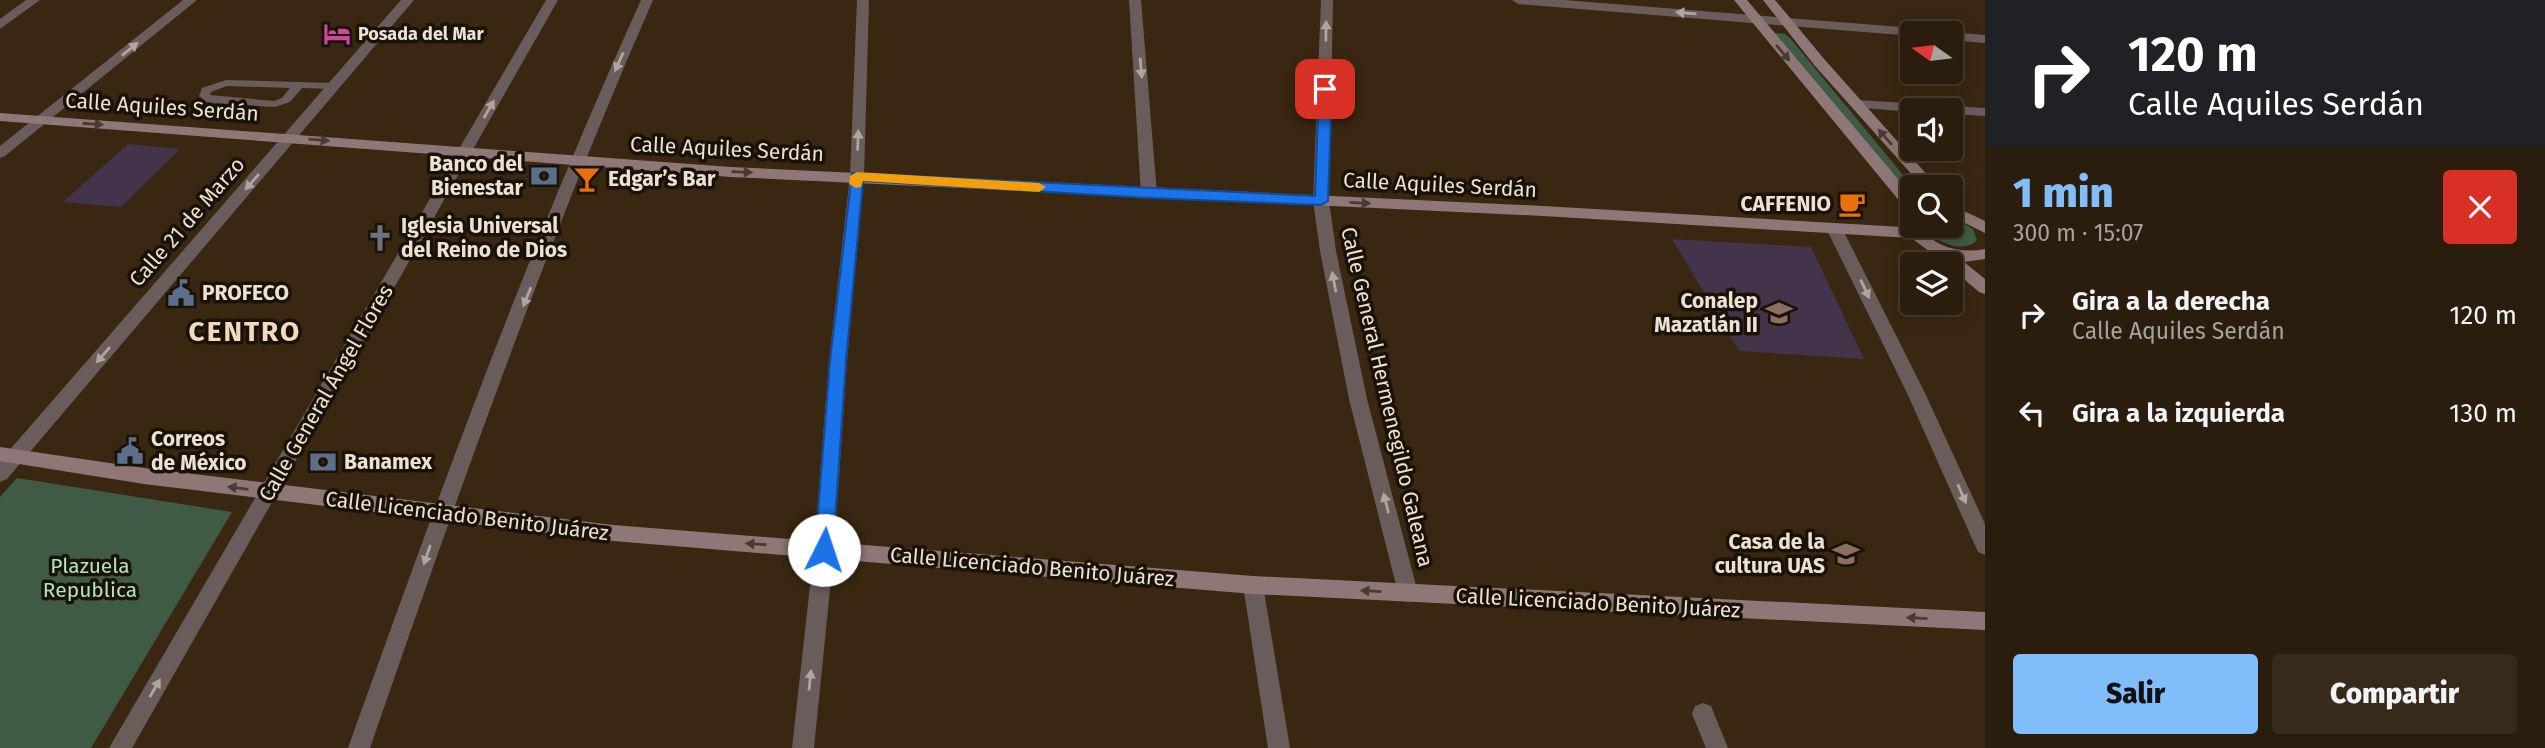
<!DOCTYPE html>
<html lang="es">
<head>
<meta charset="utf-8">
<style>
  :root { --surface:#2b1d0d; --page:#372a1b; --text:#f1f3f6; --muted:#a6a29d; --line:#473b2e; --accent:#81bdfa }
  body { margin:0; font-family:"Fira Sans",sans-serif; background:var(--page); color:var(--text); height:100vh; display:flex; flex-direction:column; font-size:26px; white-space:nowrap }
  * { box-sizing:border-box; margin:0 }
  p { font-size:23px; color:var(--muted) }
  .icon { flex:none; width:38px; height:38px; fill:none; stroke:currentColor; stroke-width:2; stroke-linecap:round; stroke-linejoin:round }
  .map { position:relative; flex:1; overflow:hidden }
  .side { display:flex; flex-direction:column; background:var(--surface); width:560px }
  .side>* { flex:none }
  .guide { background:#202124; color:#fff; overflow:hidden }
  .needle { width:46px; rotate:284deg }
  .controls { position:absolute; left:1900px; top:21px; display:grid; gap:14px }
  .controls a { display:grid; place-items:center; width:63px; height:63px; border-radius:7px; background:var(--surface); box-shadow:0 4px 18px #0003,0 0 0 2px var(--line); font-size:35px }
  .pin { position:absolute; display:grid; place-items:center; width:60px; height:60px; color:#fff; margin:-30px; border-radius:14px; box-shadow:0 4px 10px #0006 }
  .me { position:absolute; width:77px; margin:-38px; rotate:4deg; stroke-linejoin:round; filter:drop-shadow(0 0 5px #0008) }
  .turn { display:flex; align-items:center; gap:24px; height:147px; padding:0 28px; font-size:32px }
  .turn .icon { width:91px; height:91px; stroke-width:2.5 }
  .turn b { display:block; font-size:49px; line-height:60px }
  .round { display:grid; place-items:center; flex:none; width:74px; height:74px; border-radius:7px; background:var(--page) }
  .summary { display:flex; align-items:center; justify-content:space-between; height:119px; padding:0 28px }
  h1 { font-size:42px; font-weight:800; line-height:52px; color:var(--accent) }
  .cta { display:flex; gap:14px; margin-top:auto; padding:14px 28px }
  .cta a { flex:1; height:80px; border-radius:7px; background:var(--accent); color:#111; font-size:28px; font-weight:800; line-height:80px; text-align:center }
  .cta a+a { background:var(--page); color:var(--text) }
  ul { padding:0; list-style:none }
  li { display:flex; align-items:center; gap:21px; height:98px; padding:0 28px }
  li div { flex:1 }
  li b { display:block; font-size:26px }
  li em { font-style:normal }
  main { display:flex; flex:1; min-height:0 }
  .map>svg:first-child { display:block }
  .green { fill:#405b45 }
  .building { fill:#43344b }
  .lines { fill:none; stroke-linecap:round; stroke-linejoin:round }
  .lane { fill:#6b5c5c; fill-rule:evenodd }
  .street { fill:#6b5c5c; fill-rule:evenodd }
  .secondary { fill:#8f7777; fill-rule:evenodd }
  .oneway { fill:#b2a59e }
  .oneway2 { fill:#493a34 }
  .route { fill:#1a73e8; stroke:#114b97; stroke-width:2 }
  .slow { fill:#f59e0b }
  .labels { text-anchor:middle; dominant-baseline:central; stroke-width:7; stroke-linejoin:round; paint-order:stroke }
  .far-poi-label { font-size:18px; font-weight:bold; fill:#ede1d4; stroke:#1a1208; text-anchor:start }
  .street-label { font-size:21px; fill:#ede1d4; stroke:#1a1208 }
  .poi-label { font-size:21px; font-weight:bold; fill:#ede1d4; stroke:#1a1208; text-anchor:start }
  .park-label { font-size:21px; fill:#afe4b8; stroke:#1a1208 }
  .district-label { font-size:28px; font-weight:bold; letter-spacing:2px; fill:#f2dabf; stroke:#1a1208 }
</style>
</head>
<body>
<main>
<div class="map">
<svg width="1985" height="748" viewBox="0 0 1985 748">
  <rect width="100%" height="100%" fill="#392711"/>
  <g class="green">
    <polygon points="1775,33 1785,34 1790,38 1913,187 1913,198 1774,37"/>
    <path d="M1951 216 1973 229 1977 240C1962 256 1933 240 1922 226H1951Z"/>
    <polygon points="17,478 232,512 91,748 0,748 0,497"/>
  </g>
  <g class="building">
    <polygon points="128,144 180,149 121,207 63,202"/>
    <polygon points="1672,239 1811,247 1864,359 1739,351"/>
  </g>
  <g class="lines">
    <path class="lane" d="M226 80 333 83 338 86 333 89 302 88 290 102 275 107 208 103 199 96 202 88ZM227 86 290 88 282 98 274 101 210 95 211 92Z"/>
    <g class="street">
      <polygon points="26,0 40,0 0,29 0,19"/>
      <polygon points="183,0 197,0 5,156 0,158 0,146"/>
      <polygon points="401,0 414,0 7,479 0,482 0,461"/>
      <polygon points="546,0 558,0 132,748 109,748"/>
      <path d="M641 0H653C546 244 457 496 370 748H348C438 496 530 244 641 0Z"/>
      <polygon points="857,0 869,0 864,176 847,361 834,550 814,748 792,748 814,550 829,361 850,176"/>
      <polygon points="1129,0 1141,0 1157,194 1149,199 1141,194"/>
      <polygon points="1321,0 1333,0 1329,201 1336,251 1367,399 1418,593 1415,599 1408,602 1401,599 1398,593 1349,399 1320,251 1313,201"/>
      <polygon points="1512,0 1564,0 1926,29 1932,33 1913,33 1913,36 1518,4"/>
      <polygon points="1951,32 1985,35 1985,43 1951,40 1951,33 1947,33"/>
      <polygon points="1857,100 1985,108 1985,116 1951,114 1951,110 1913,112 1852,107 1850,104"/>
      <polygon points="1834,223 1842,228 1925,393 1985,524 1985,555 1978,552 1907,393 1826,228"/>
      <polygon points="1253,576 1260,579 1263,585 1290,748 1268,748 1243,585 1246,579"/>
      <polygon points="1703,703 1711,706 1728,748 1706,748 1692,714 1695,706"/>
    </g>
    <g class="secondary">
      <path d="M1734 0H1747L1913 197V226H1918C1934 247 1960 254 1985 249V259L1964 262 1985 279V294L1979 292 1951 268V264H1947L1911 238 1543 216 731 177 0 121V113L731 167 1543 206 1903 227 1900 218 1906 209Z"/>
      <polygon points="1763,0 1775,0 1825,60 1938,187 1923,187 1815,66"/>
      <polygon points="1951,205 1985,221 1985,233 1951,216"/>
      <polygon points="0,447 144,468 613,525 1253,576 1985,612 1985,630 1253,594 613,541 144,484 0,461"/>
    </g>
  </g>
  <defs><path id="oneway-solid" d="M-6-.8H1V-3.2L6.5 0L1 3.2V.8H-6Z" transform="scale(1.75)"/></defs>
  <g class="oneway">
    <use href="#oneway-solid" transform="translate(1686 13) rotate(-175)"/>
    <use href="#oneway-solid" transform="translate(1326 31) rotate(-89)"/>
    <use href="#oneway-solid" transform="translate(130 49) rotate(-39)"/>
    <use href="#oneway-solid" transform="translate(619 62) rotate(114)"/>
    <use href="#oneway-solid" transform="translate(1141 68) rotate(85)"/>
    <use href="#oneway-solid" transform="translate(489 109) rotate(-60)"/>
    <use href="#oneway-solid" transform="translate(858 140) rotate(-88)"/>
    <use href="#oneway-solid" transform="translate(252 182) rotate(131)"/>
    <use href="#oneway-solid" transform="translate(1334 282) rotate(-101)"/>
    <use href="#oneway-solid" transform="translate(1865 289) rotate(65)"/>
    <use href="#oneway-solid" transform="translate(527 297) rotate(112)"/>
    <use href="#oneway-solid" transform="translate(103 355) rotate(131)"/>
    <use href="#oneway-solid" transform="translate(1962 494) rotate(66)"/>
    <use href="#oneway-solid" transform="translate(1386 503) rotate(-104)"/>
    <use href="#oneway-solid" transform="translate(427 555) rotate(109)"/>
    <use href="#oneway-solid" transform="translate(810 680) rotate(-84)"/>
    <use href="#oneway-solid" transform="translate(155 688) rotate(-60)"/>
  </g>
  <g class="oneway2">
    <use href="#oneway-solid" transform="translate(1783 53) rotate(50)"/>
    <use href="#oneway-solid" transform="translate(93 124) rotate(4)"/>
    <use href="#oneway-solid" transform="translate(1885 137) rotate(-131)"/>
    <use href="#oneway-solid" transform="translate(319 140) rotate(5)"/>
    <use href="#oneway-solid" transform="translate(742 172) rotate(2)"/>
    <use href="#oneway-solid" transform="translate(1360 203) rotate(3)"/>
    <use href="#oneway-solid" transform="translate(238 488) rotate(-173)"/>
    <use href="#oneway-solid" transform="translate(756 544) rotate(-176)"/>
    <use href="#oneway-solid" transform="translate(1371 591) rotate(-177)"/>
    <use href="#oneway-solid" transform="translate(1917 618) rotate(-177)"/>
  </g>
  <polygon class="route" points="1325,85 1332,89 1328,201 1321,205 1149,198 863,181 846,361 833,550 831,555 824,557 818,555 815,550 830,361 852,173 1315,196 1319,89"/>
  <polygon class="slow" points="857,172 1039,183 1046,187 1039,192 863,181 861,187 856,188 849,184 850,176"/>
  <defs>
    <symbol id="hotel-bare" viewBox="-9 -9 18 18"><path d="M-6-4.5h1.5V1H6V5H4.5V3h-9V5H-6ZM-4 0a1.8 1.8 0 1 1 3.6 0ZM.5 0V-2.5h3Q6-2.5 6 0Z" fill="#d1479c" stroke="#1a1208" stroke-width="2.5" paint-order="stroke"/></symbol>
    <symbol id="bank-bare" viewBox="-9 -9 18 18"><path d="M-6-4H6V4H-6ZM0-2.3a2.3 2.3 0 1 0 0 4.6a2.3 2.3 0 1 0 0-4.6Z" fill="#5c6f8a" stroke="#1a1208" stroke-width="2.5" paint-order="stroke"/></symbol>
    <symbol id="bar-bare" viewBox="-9 -9 18 18"><path d="M-6-5H6L.8 .8V4.5H3.5V6h-7V4.5H-.8V.8Z" fill="#e8710a" stroke="#1a1208" stroke-width="2.5" paint-order="stroke"/></symbol>
    <symbol id="cafe-bare" viewBox="-9 -9 18 18"><path d="M-5.5-4.5H6V0H3Q3 3.5 0 3.5H-2.5Q-5.5 3.5-5.5 0ZM3-3.2v2h1.7v-2ZM-6 4.5H4V6H-6Z" fill="#e8710a" stroke="#1a1208" stroke-width="2.5" paint-order="stroke"/></symbol>
    <symbol id="church-bare" viewBox="-9 -9 18 18"><path d="M-1.2-6h2.4v3.5h3.3v2.4h-3.3V6h-2.4V-.1h-3.3v-2.4h3.3Z" fill="#6b7280" stroke="#1a1208" stroke-width="2.5" paint-order="stroke"/></symbol>
    <symbol id="civic-bare" viewBox="-9 -9 18 18"><path d="M-.6-6.5H3V-4.5H.6V-3L4-1V1h2V6H-6V1h2V-1L-.6-3ZM-1.2 2.5V6h2.4V2.5Z" fill="#5c6f8a" stroke="#1a1208" stroke-width="2.5" paint-order="stroke"/></symbol>
    <symbol id="university-bare" viewBox="-9 -9 18 18"><path d="M0-5L7-2L0 1L-7-2ZM-4 1L0 2.5L4 1V4Q0 6-4 4Z" fill="#8d6e63" stroke="#1a1208" stroke-width="2.5" paint-order="stroke"/></symbol>
  </defs>
  <g fill-rule="evenodd">
    <use href="#hotel-bare" x="318" y="15" width="38" height="38"/>
    <use href="#bank-bare" x="525" y="157" width="38" height="38"/>
    <use href="#bar-bare" x="568" y="160" width="38" height="38"/>
    <use href="#cafe-bare" x="1833" y="185" width="38" height="38"/>
    <use href="#church-bare" x="361" y="219" width="38" height="38"/>
    <use href="#civic-bare" x="162" y="274" width="38" height="38"/>
    <use href="#university-bare" x="1760" y="294" width="38" height="38"/>
    <use href="#civic-bare" x="111" y="432" width="38" height="38"/>
    <use href="#bank-bare" x="304" y="443" width="38" height="38"/>
    <use href="#university-bare" x="1827" y="535" width="38" height="38"/>
  </g>
  <g class="labels">
    <g class="far-poi-label">
      <text x="358" y="34">Posada del Mar</text>
    </g>
    <g class="street-label">
      <text transform="translate(162 107) rotate(4)">Calle Aquiles Serdán</text>
      <text transform="translate(727 149) rotate(3)">Calle Aquiles Serdán</text>
      <text transform="translate(1440 185) rotate(3)">Calle Aquiles Serdán</text>
      <text transform="translate(187 222) rotate(-49)">Calle 21 de Marzo</text>
      <text transform="translate(326 393) rotate(-60)">Calle General Ángel Flores</text>
      <text transform="translate(1387 397) rotate(77)">Calle General Hermenegildo Galeana</text>
      <text transform="translate(467 516) rotate(7)">Calle Licenciado Benito Juárez</text>
      <text transform="translate(1032 567) rotate(5)">Calle Licenciado Benito Juárez</text>
      <text transform="translate(1598 603) rotate(3)">Calle Licenciado Benito Juárez</text>
    </g>
    <g class="poi-label">
      <text x="523" y="164" text-anchor="end">Banco del<tspan x="523" dy="24">Bienestar</tspan></text>
      <text x="608" y="179">Edgar’s Bar</text>
      <text x="1831" y="204" text-anchor="end">CAFFENIO</text>
      <text x="401" y="226">Iglesia Universal<tspan x="401" dy="24">del Reino de Dios</tspan></text>
      <text x="202" y="293">PROFECO</text>
      <text x="1758" y="301" text-anchor="end">Conalep<tspan x="1758" dy="24">Mazatlán II</tspan></text>
      <text x="151" y="439">Correos<tspan x="151" dy="24">de México</tspan></text>
      <text x="344" y="462">Banamex</text>
      <text x="1825" y="542" text-anchor="end">Casa de la<tspan x="1825" dy="24">cultura UAS</tspan></text>
    </g>
    <g class="park-label">
      <text x="90" y="566">Plazuela<tspan x="90" dy="24">Republica</tspan></text>
    </g>
    <g class="district-label">
      <text x="245" y="331">CENTRO</text>
    </g>
  </g>
</svg>
<div class="controls">
<a><svg class="needle" viewBox="-14 -14 28 28"><path d="M0-13l5 13h-10z" fill="#e53935"/><path d="M0 13l5-13h-10z" fill="#a6a29d"/></svg></a>
<a><svg class="icon" aria-label="sound" viewBox="0 0 24 24"><path d="M4 9h4l5-4v14l-5-4H4zM17 9q2 3 0 6"/></svg></a>
<a><svg class="icon" aria-label="search" viewBox="0 0 24 24"><circle cx="10" cy="10" r="6"/><path d="M15 15l6 6"/></svg></a>
<a><svg class="icon" aria-label="layers" viewBox="0 0 24 24"><path d="M12 4l9 5-9 5-9-5zM3 14l9 5 9-5"/></svg></a>
</div>
<div class="pin" style="left:1325px;top:89px;background:#d93025"><svg class="icon" aria-label="arrive" viewBox="0 0 24 24"><path d="M6 21V4h12l-3 4 3 4H6"/></svg></div>
<svg class="me" style="left:824px;top:550px" viewBox="-20 -20 40 40"><circle r="19" fill="#fff"/><path d="M0-13L10 11 0 6-10 11z" fill="#1a73e8"/></svg>
</div>
<section class="side">
<div class="guide">
<div class="turn"><svg class="icon" aria-label="right" viewBox="0 0 24 24"><path d="M7 20v-9h11M14 6l5 5-5 5"/></svg><div><b>120 m</b>Calle Aquiles Serdán</div></div>
</div>
<div class="summary"><div><h1>1 min</h1><p>300 m · 15:07</p></div><a class="round" style="background:#d93025;color:#fff"><svg class="icon" aria-label="close" viewBox="0 0 24 24"><path d="M6 6l12 12M18 6L6 18"/></svg></a></div>
<ul>
<li><svg class="icon" aria-label="right" viewBox="0 0 24 24"><path d="M7 20v-9h11M14 6l5 5-5 5"/></svg><div><b>Gira a la derecha</b><p>Calle Aquiles Serdán</p></div><em>120 m</em></li>
<li><svg class="icon" aria-label="left" viewBox="0 0 24 24"><path d="M17 20v-9H6M10 6l-5 5 5 5"/></svg><div><b>Gira a la izquierda</b></div><em>130 m</em></li>
</ul>
<div class="cta"><a>Salir</a><a>Compartir</a></div>
</section>
</main>
</body>
</html>
